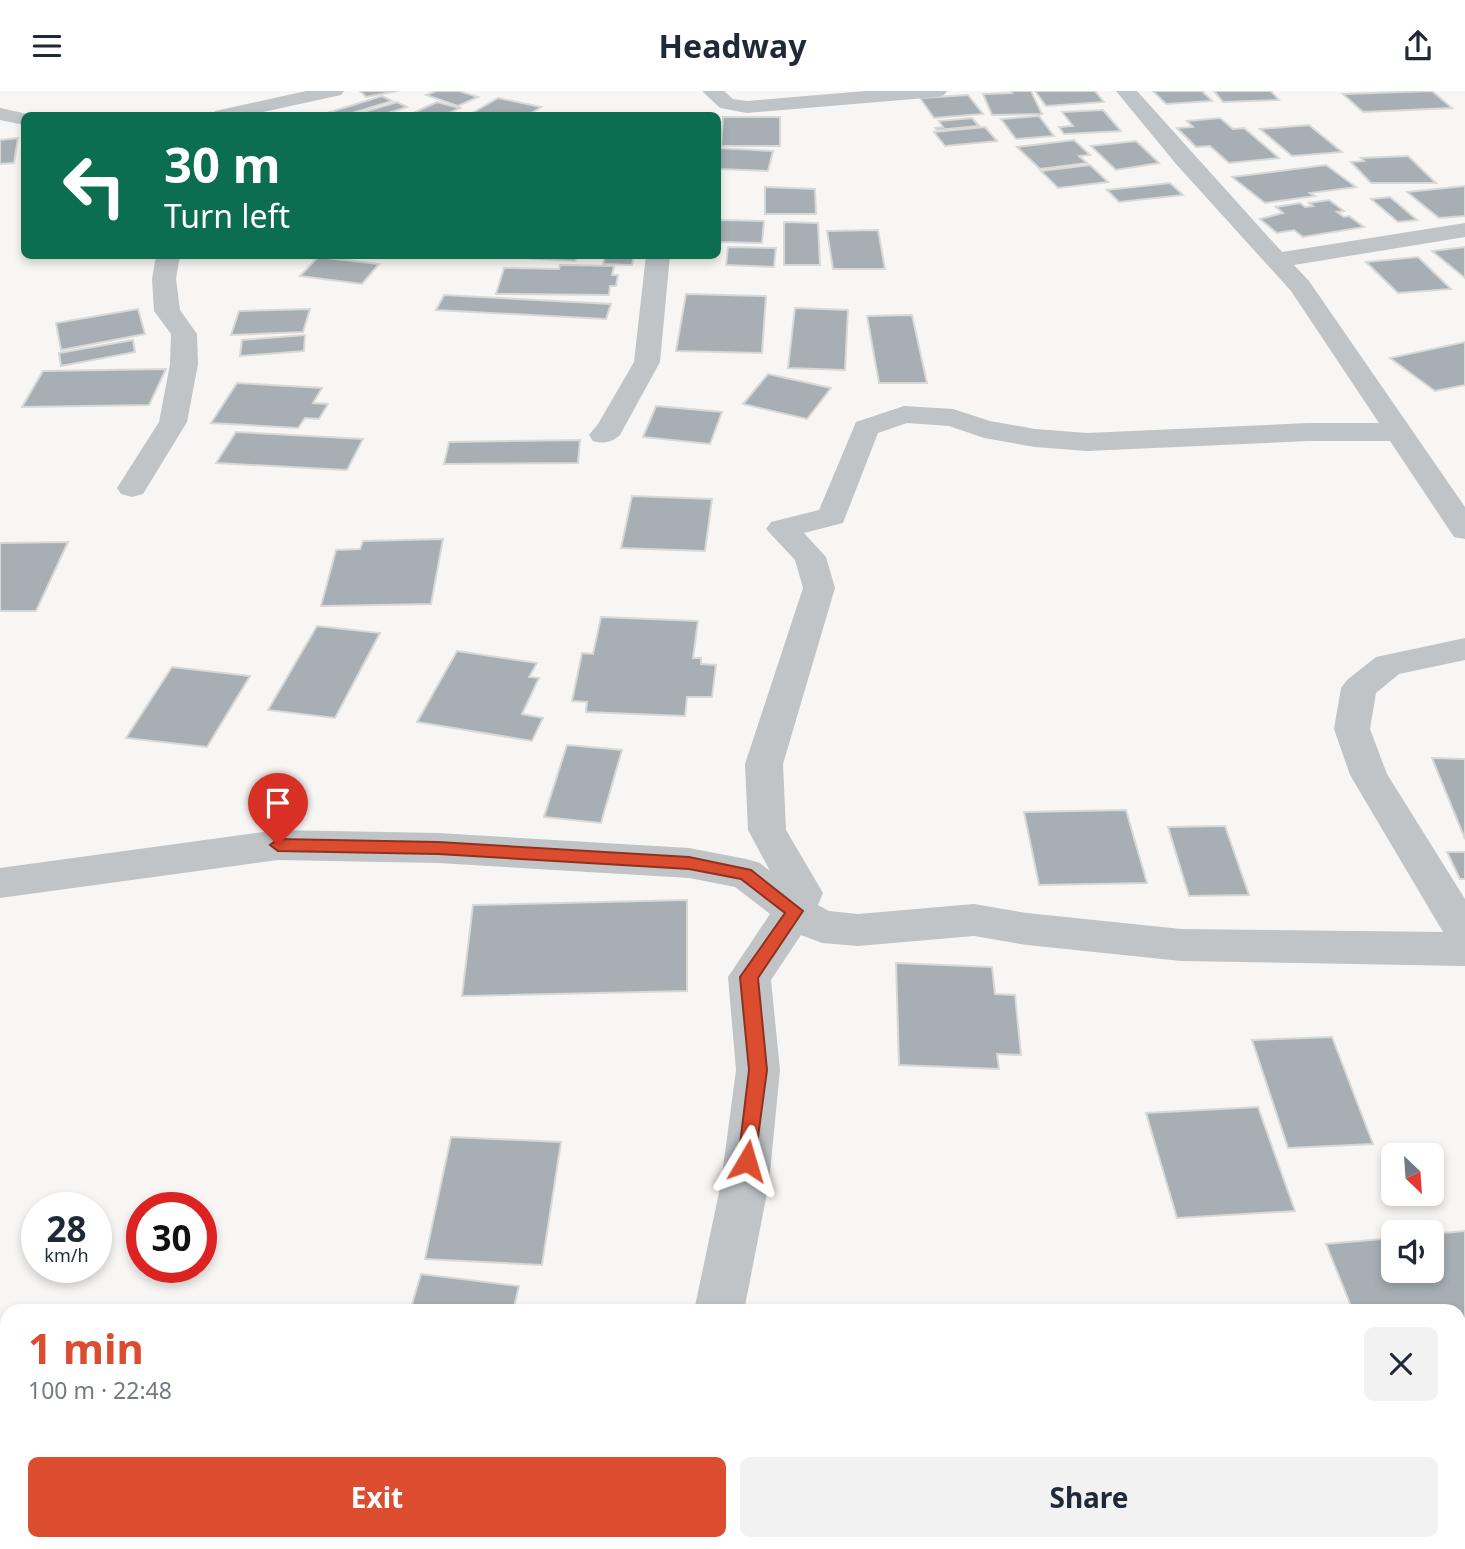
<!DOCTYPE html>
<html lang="en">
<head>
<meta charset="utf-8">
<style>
  :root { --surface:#fff; --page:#f2f2f3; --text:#1f2937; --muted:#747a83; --accent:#dc4c2f }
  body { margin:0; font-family:"Noto Sans",sans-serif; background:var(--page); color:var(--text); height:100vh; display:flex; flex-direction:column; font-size:26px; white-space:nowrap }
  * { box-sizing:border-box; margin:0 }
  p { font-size:23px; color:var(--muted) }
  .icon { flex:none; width:38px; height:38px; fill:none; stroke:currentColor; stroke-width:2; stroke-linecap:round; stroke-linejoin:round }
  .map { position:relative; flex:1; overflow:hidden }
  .sheet { position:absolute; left:0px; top:1213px; width:1466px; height:247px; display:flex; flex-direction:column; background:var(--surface); border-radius:21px 21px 0 0; box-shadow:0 4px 10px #0003 }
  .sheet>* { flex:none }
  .guide { position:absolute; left:21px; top:21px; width:700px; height:147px; border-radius:10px; box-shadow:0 4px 10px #0003; background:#0b6e4f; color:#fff; overflow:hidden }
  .needle { width:46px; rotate:155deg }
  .controls { position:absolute; left:1381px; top:1052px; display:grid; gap:14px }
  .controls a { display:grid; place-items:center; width:63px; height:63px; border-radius:10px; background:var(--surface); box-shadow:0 4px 10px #0003; font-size:35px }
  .speed { position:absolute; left:21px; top:1101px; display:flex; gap:14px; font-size:35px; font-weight:700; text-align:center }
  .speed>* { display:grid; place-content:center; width:91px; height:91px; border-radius:50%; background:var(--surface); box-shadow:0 4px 10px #0003; line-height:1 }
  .speed small { font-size:18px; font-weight:400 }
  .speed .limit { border:10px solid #d22; background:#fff; color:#111 }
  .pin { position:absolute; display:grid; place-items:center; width:60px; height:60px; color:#fff; margin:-72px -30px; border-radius:50% 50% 50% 0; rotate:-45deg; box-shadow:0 0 7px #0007 }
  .pin .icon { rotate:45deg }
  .me { position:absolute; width:77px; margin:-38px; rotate:7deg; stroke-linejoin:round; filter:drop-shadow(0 0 5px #0008) }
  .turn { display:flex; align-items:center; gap:24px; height:147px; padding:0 28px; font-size:32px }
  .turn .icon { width:91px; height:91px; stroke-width:2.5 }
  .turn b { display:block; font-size:49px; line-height:60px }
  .round { display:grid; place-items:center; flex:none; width:74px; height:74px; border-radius:10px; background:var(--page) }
  .headline { display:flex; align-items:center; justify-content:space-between; height:119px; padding:0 28px }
  h1 { font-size:42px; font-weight:700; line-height:52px; color:var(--accent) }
  .primary-button { display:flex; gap:14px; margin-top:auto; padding:14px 28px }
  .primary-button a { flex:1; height:80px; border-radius:10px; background:var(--accent); color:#fff; font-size:28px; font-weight:700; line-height:80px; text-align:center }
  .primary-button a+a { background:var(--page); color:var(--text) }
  header { display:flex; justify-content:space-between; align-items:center; height:91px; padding:0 28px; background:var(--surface); font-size:32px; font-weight:700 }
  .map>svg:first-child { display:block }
  .building { fill:#a7afb4; stroke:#d8d8d6; stroke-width:2 }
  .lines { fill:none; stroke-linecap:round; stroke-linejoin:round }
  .minor { fill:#c0c4c7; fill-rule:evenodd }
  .route { fill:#dc4c2f; stroke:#8f311f; stroke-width:2 }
</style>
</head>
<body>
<header><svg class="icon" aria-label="menu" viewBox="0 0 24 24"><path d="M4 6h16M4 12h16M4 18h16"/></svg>Headway<svg class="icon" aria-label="share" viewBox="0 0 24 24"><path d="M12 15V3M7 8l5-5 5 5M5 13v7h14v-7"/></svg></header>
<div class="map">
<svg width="1465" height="1458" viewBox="0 0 1465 1458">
  <rect width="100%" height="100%" fill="#f7f6f4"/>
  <g class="building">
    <polygon points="360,0 398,0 366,6"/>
    <polygon points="436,0 459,0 478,6 458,15 426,4"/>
    <polygon points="1011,0 1031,0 1042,23 992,24 983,3 1012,2"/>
    <polygon points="1035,0 1095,0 1104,11 1046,15"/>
    <polygon points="1153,0 1202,0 1212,10 1166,13"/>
    <polygon points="1214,0 1271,0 1279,9 1223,11"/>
    <polygon points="1432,0 1452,17 1363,21 1343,3"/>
    <polygon points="968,4 983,23 934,27 920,7"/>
    <polygon points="382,5 392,10 346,24 327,22"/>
    <polygon points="498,7 541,16 528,24 469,24"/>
    <polygon points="397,11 407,16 382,24 354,24"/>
    <polygon points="437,11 460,17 445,24 413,22"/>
    <polygon points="1103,19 1121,40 1064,43 1059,36 1073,35 1062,21"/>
    <polygon points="1039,25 1054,45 1016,48 1001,28"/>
    <polygon points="723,26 780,26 780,55 721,55"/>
    <polygon points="972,27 979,35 937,39 935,37 943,36 939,30"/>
    <polygon points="1220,27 1233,38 1244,37 1279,67 1229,72 1210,55 1196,56 1177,37 1193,36 1187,30"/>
    <polygon points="1309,34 1342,61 1292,65 1260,38"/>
    <polygon points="985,36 997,50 945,55 934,41"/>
    <polygon points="18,47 14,72 0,73 0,49"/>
    <polygon points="1074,49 1090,64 1079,65 1087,72 1040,78 1017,56"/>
    <polygon points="1136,50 1159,72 1116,79 1091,55"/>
    <polygon points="718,57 773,60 768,80 718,78"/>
    <polygon points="1408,65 1436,92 1371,92 1351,71 1364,70 1361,67"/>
    <polygon points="1090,74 1108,91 1058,97 1041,80"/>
    <polygon points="1326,74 1356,96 1310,102 1315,105 1265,112 1232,86"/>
    <polygon points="1170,92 1183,104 1119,111 1107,99"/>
    <polygon points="1465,95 1465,125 1439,127 1407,101"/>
    <polygon points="765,96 815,98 816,123 765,123"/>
    <polygon points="1390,106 1417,129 1398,131 1371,108"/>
    <polygon points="1329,109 1344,120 1337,121 1344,126 1349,125 1364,136 1303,146 1294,139 1277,142 1260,128 1283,122 1276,116 1300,112 1305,116 1313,115 1309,112"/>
    <polygon points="718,129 764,130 762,152 718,151"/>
    <polygon points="784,131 818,132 820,174 784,174"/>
    <polygon points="878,139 885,178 833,178 827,140"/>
    <polygon points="728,156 776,157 774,176 726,174"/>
    <polygon points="1465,156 1465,187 1432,160"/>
    <polygon points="526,164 578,164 575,170 525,167"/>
    <polygon points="605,164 634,164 632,174 603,173"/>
    <polygon points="318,166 379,173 362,193 300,185"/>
    <polygon points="1418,166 1451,198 1398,202 1366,171"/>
    <polygon points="560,174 614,175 612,184 618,184 616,195 610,195 609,204 496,203 504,177 559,178"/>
    <polygon points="686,203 766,205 762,262 676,260"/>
    <polygon points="444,204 611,213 606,228 436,219"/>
    <polygon points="795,217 848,219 845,279 788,277"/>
    <polygon points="138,218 145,243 61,259 56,232"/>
    <polygon points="310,218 303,241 231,244 239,220"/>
    <polygon points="912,224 927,292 879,292 867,225"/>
    <polygon points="305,244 304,260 240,265 242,249"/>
    <polygon points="133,249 135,261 61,275 59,262"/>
    <polygon points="1465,251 1465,294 1435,300 1390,267"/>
    <polygon points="166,278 149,314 22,316 43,280"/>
    <polygon points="768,283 831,297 807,328 743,313"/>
    <polygon points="237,292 322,297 313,312 328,313 319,328 305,327 298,337 211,332"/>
    <polygon points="656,315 722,321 710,353 643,346"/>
    <polygon points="236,341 363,348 347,379 216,372"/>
    <polygon points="580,349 578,372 444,373 449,351"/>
    <polygon points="632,405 712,408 705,460 621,457"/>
    <polygon points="443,448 431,513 321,515 336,459 360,458 363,450"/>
    <polygon points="68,451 36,520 0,520 0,452"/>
    <polygon points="601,526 698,530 693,567 701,567 701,573 716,574 712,606 687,606 685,625 586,621 587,611 572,610 582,562 593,563"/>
    <polygon points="317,535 380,542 335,627 268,619"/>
    <polygon points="457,560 537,572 529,586 539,587 522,623 543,627 532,650 417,631"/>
    <polygon points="172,576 250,585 207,656 126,647"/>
    <polygon points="567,654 622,659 601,732 544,726"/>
    <polygon points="1432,667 1465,668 1465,748"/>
    <polygon points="1126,719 1147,792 1039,794 1024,721"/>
    <polygon points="1225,735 1249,804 1189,805 1168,736"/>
    <polygon points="1447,761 1465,761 1465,788 1460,788"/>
    <polygon points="687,809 687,900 462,905 473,814"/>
    <polygon points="896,872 992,876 995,903 1015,904 1021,964 997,963 999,978 899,974"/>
    <polygon points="1332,946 1373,1053 1288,1057 1252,949"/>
    <polygon points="1258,1016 1295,1120 1177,1127 1146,1022"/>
    <polygon points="451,1046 561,1051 542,1174 425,1168"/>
    <polygon points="1465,1140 1465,1267 1460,1268 1460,1220 1353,1220 1326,1153 1393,1147 1393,1180 1432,1180 1432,1143"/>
    <polygon points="421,1183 519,1195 513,1220 410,1220"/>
    <polygon points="378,1452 593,1452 593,1458 377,1458"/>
    <polygon points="760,1452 862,1452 861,1458 759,1458"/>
  </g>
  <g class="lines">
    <g class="minor">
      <polygon points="306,0 344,0 341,4 249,24 212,24 215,20"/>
      <polygon points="702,0 724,0 733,8 747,10 865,0 947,0 944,4 937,6 747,22 720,17"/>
      <polygon points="1116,0 1137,0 1282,161 1465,132 1465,146 1294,174 1309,190 1465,416 1465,448 1454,446 1390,350 1308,350 1087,360 1035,356 984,347 949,335 907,332 878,342 843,432 804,442 826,466 835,497 783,673 786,739 823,802 818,814 829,820 858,823 974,813 1027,822 1181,838 1443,841 1350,684 1334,638 1341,597 1347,589 1376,566 1465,547 1465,569 1399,583 1376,602 1370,638 1387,683 1465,808 1465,875 1181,870 1027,854 974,845 858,855 822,852 801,844 771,889 780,979 769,1092 744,1220 694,1220 721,1092 736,979 728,886 770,823 735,796 689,787 438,772 278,769 0,807 0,777 278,739 438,742 689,757 746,768 760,772 770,780 748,739 745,673 803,497 795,469 766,438 771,431 819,419 856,331 904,315 953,318 990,330 1035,338 1087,342 1308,332 1379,332 1291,200 1176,73"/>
      <polygon points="0,17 32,24 24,24 24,34 0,29"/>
      <polygon points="156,164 180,164 176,188 180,219 197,243 198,273 187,331 143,403 132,406 121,403 117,397 159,331 170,273 171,243 154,220 152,188"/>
      <path d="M646 164H670L660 271 620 344C611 352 604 353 593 350L589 344 598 333 634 271Z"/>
      <polygon points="675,1452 732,1452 730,1458 674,1458"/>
    </g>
  </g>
  <polygon class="route" points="278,748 438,751 689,766 751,779 803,820 758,887 767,979 754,1076 747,1078 740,1076 738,1070 749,979 740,886 785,822 741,788 689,778 438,763 278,760 270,754"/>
</svg>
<div class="controls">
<a><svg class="needle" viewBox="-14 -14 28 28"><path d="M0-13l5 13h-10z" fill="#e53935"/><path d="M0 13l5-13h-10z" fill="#747a83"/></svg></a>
<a><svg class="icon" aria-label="sound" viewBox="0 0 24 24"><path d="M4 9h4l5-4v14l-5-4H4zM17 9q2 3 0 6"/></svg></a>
</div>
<div class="speed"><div>28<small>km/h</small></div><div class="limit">30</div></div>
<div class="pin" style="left:278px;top:754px;background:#d93025"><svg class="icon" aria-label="arrive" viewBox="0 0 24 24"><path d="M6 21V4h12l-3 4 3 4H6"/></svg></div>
<svg class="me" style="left:747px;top:1070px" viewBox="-20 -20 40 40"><path d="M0-17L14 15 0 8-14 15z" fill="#dc4c2f" stroke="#fff" stroke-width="4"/></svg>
<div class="guide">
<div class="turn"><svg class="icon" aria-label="left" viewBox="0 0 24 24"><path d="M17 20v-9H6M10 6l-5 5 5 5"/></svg><div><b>30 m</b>Turn left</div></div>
</div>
<section class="sheet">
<div class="headline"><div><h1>1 min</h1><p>100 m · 22:48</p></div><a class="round"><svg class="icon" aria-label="close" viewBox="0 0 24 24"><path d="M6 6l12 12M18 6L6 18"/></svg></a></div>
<div class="primary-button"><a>Exit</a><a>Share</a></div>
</section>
</div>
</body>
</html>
